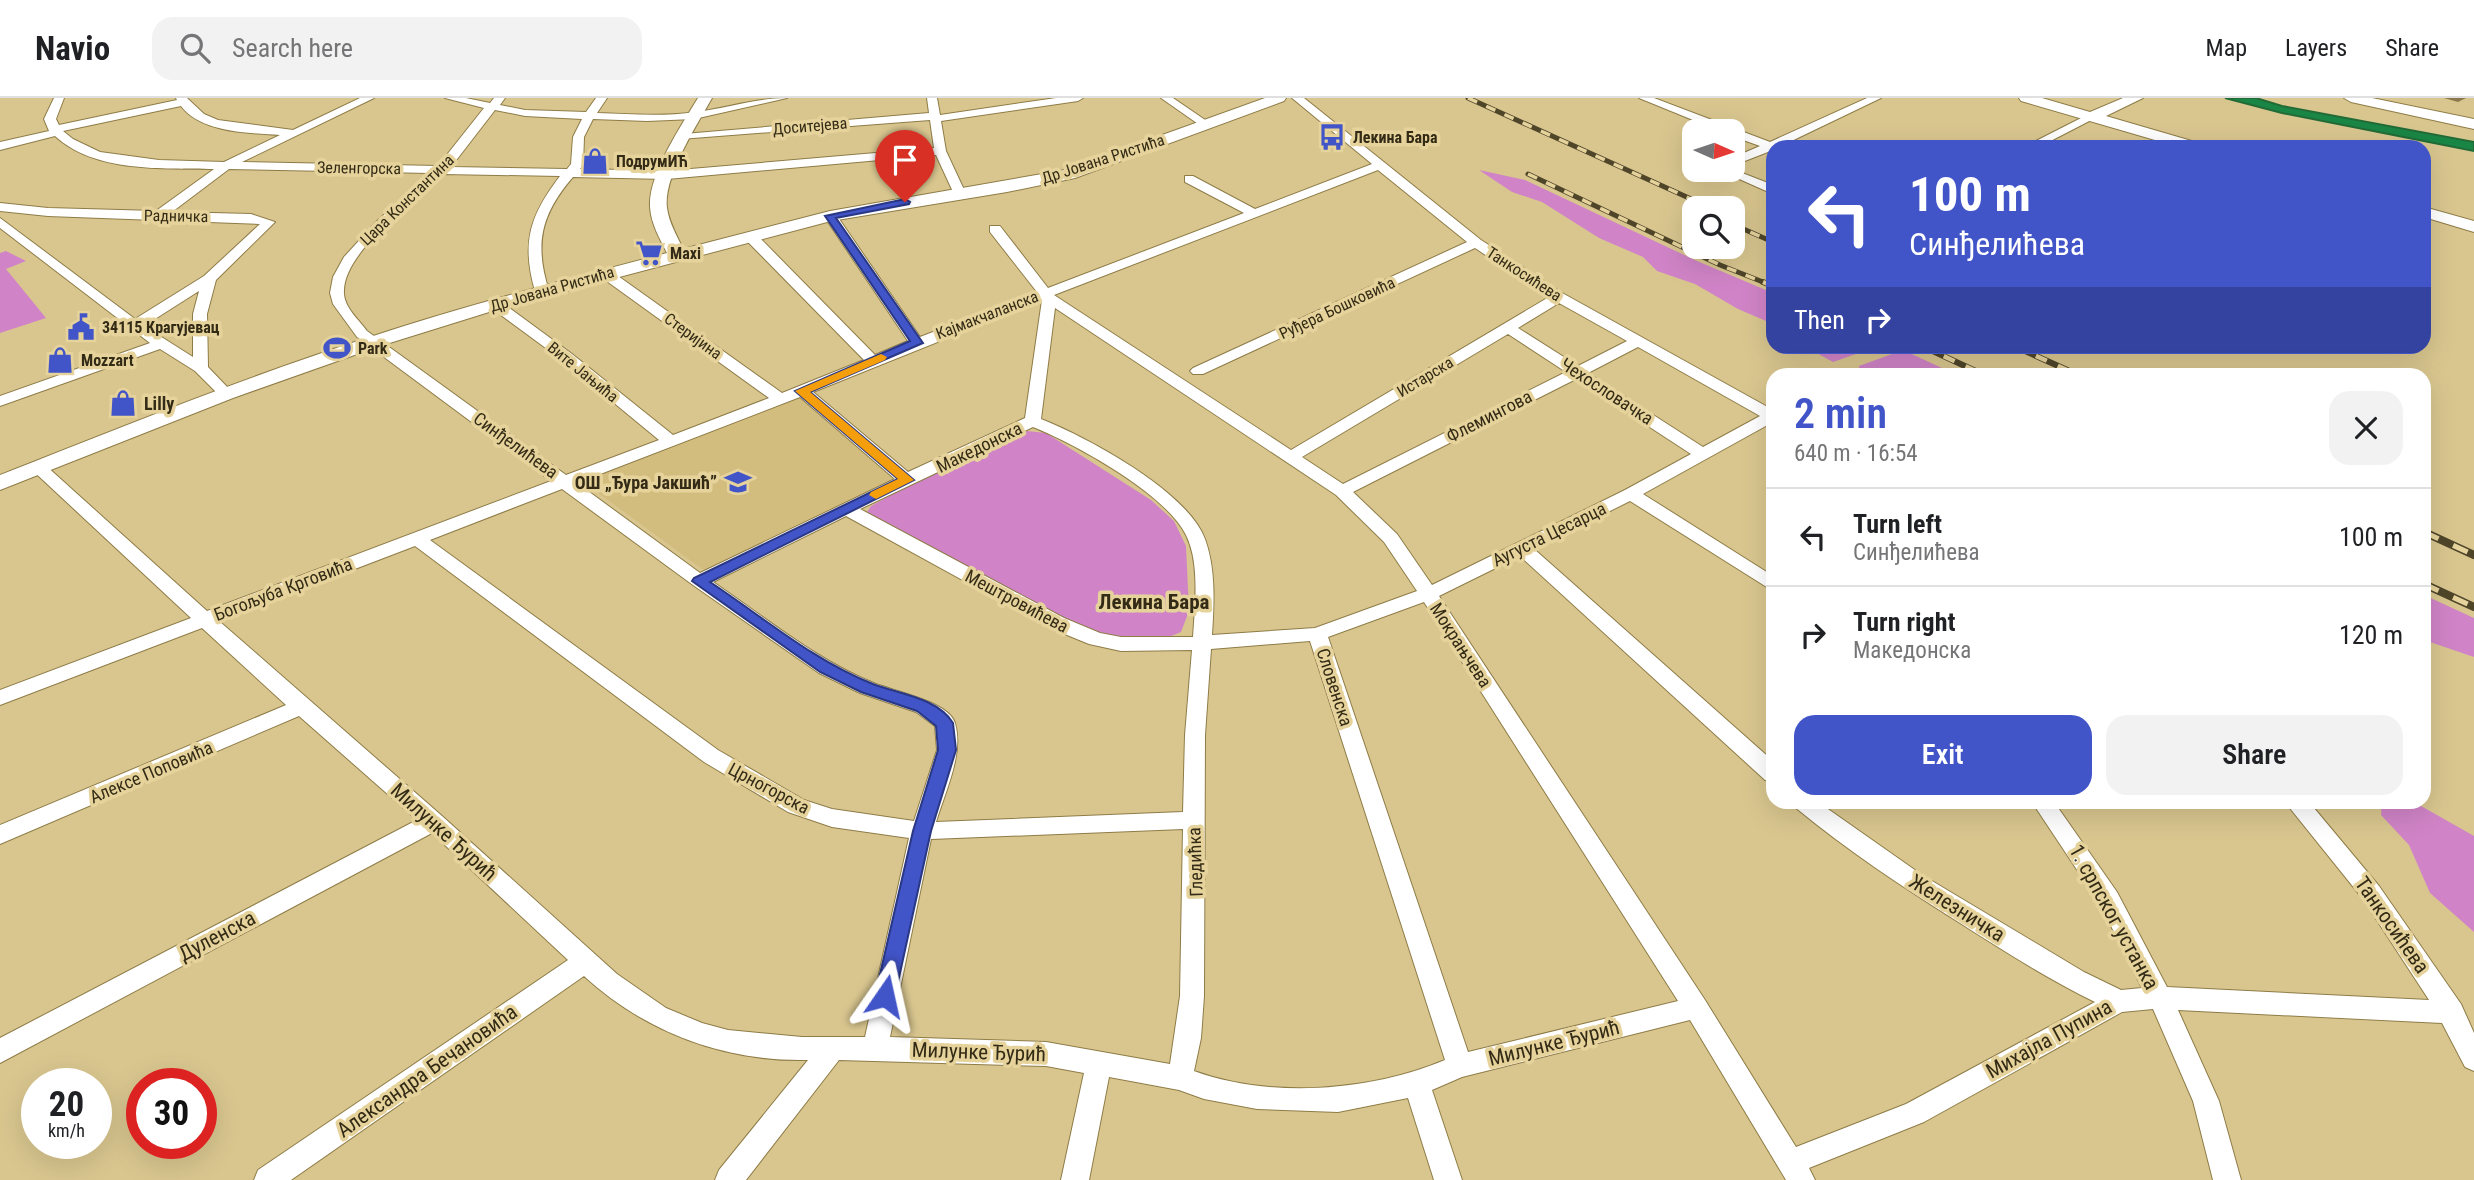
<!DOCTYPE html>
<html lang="en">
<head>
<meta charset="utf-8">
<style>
  :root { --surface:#fff; --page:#f2f2f2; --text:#202124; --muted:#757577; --line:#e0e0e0; --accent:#4154c8 }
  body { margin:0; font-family:"Roboto Condensed",sans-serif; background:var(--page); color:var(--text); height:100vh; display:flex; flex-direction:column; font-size:26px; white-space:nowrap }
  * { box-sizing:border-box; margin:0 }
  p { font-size:23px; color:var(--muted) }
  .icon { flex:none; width:38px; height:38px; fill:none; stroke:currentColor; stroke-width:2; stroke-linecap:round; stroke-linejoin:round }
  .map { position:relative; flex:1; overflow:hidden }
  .details { position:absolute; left:1766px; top:270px; width:665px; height:441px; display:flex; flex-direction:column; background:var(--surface); border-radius:21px; box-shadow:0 7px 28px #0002 }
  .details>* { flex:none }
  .banner { position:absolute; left:1766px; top:42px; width:665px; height:214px; border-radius:21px; box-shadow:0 7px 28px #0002; background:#4154c8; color:#fff; overflow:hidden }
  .needle { width:46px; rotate:93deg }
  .buttons { position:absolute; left:1682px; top:21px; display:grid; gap:14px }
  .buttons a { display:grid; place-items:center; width:63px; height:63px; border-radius:14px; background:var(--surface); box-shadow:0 7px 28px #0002; font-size:35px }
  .speed { position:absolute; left:21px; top:970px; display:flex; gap:14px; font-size:35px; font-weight:700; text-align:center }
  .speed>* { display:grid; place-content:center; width:91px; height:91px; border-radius:50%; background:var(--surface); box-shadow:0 7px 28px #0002; line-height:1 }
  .speed small { font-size:18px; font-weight:400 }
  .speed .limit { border:10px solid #d22; background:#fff; color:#111 }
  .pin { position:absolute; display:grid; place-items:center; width:60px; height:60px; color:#fff; margin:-72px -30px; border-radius:50% 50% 50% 0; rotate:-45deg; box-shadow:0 0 7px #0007 }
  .pin .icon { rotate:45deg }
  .me { position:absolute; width:77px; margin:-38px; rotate:11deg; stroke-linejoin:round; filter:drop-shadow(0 0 5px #0008) }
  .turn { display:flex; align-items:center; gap:24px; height:147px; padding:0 28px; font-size:32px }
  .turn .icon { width:91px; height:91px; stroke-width:2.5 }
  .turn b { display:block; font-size:49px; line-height:60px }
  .then { display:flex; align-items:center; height:66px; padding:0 28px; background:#0003; gap:14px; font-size:26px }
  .round { display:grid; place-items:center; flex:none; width:74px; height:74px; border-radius:21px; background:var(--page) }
  .summary { display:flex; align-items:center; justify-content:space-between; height:119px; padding:0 28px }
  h1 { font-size:42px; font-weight:600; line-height:52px; color:var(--accent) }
  .cta { display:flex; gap:14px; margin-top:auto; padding:14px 28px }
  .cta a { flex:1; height:80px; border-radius:21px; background:var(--accent); color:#fff; font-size:28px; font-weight:600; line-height:80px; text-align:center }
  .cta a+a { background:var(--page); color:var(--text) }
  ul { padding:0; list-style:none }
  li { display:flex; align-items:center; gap:21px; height:98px; padding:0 28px; border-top:2px solid var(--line) }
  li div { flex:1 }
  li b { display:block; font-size:26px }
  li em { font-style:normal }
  header { display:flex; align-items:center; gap:42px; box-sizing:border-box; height:98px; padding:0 35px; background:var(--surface); border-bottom:2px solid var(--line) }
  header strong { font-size:33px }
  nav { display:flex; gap:38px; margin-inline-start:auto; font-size:24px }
  .search { width:490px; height:63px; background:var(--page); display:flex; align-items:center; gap:18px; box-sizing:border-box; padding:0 24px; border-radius:21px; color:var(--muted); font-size:26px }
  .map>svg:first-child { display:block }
  .built { fill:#d3bd7e }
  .green { fill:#d084c7 }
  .water { fill:#1a8645; stroke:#226b37; stroke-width:2 }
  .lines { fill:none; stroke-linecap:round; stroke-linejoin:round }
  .street-casing { stroke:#8e7c47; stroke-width:2 }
  .secondary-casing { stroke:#8e7c47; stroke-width:2 }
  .street { fill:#fff; fill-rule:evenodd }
  .secondary { fill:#fff; fill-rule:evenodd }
  .rail-far2-casing { stroke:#4f462a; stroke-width:5 }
  .rail-far1-casing { stroke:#4f462a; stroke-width:6 }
  .rail-casing { stroke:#4f462a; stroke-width:8 }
  .rail-far2 { stroke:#e6d39c; stroke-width:3.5; stroke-dasharray:10; stroke-linecap:butt }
  .rail-far1 { stroke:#e6d39c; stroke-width:4.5; stroke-dasharray:12; stroke-linecap:butt }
  .rail { stroke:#e6d39c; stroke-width:5; stroke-dasharray:16; stroke-linecap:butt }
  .wall { fill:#89794b }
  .route { fill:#4154c8; stroke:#2a3782; stroke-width:2 }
  .slow { fill:#f59e0b }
  .labels { text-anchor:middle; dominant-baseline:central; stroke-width:7; stroke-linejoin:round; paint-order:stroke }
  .far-street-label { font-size:16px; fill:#332b15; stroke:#e6d39c }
  .far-poi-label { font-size:16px; font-weight:bold; fill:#332b15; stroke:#e6d39c; text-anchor:start }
  .street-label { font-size:18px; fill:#332b15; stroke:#e6d39c }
  .poi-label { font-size:18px; font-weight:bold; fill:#332b15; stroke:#e6d39c; text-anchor:start }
  .quarter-label { font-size:21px; font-weight:bold; fill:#332b15; stroke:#e6d39c }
  .near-street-label { font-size:21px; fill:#332b15; stroke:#e6d39c }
</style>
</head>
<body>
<header>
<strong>Navio</strong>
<div class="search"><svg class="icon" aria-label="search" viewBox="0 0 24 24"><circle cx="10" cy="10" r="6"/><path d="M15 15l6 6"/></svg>Search here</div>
<nav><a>Map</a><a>Layers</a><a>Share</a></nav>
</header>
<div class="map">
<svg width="2474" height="1082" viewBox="0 0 2474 1082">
  <rect width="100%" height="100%" fill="#d9c68f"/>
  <polygon class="built" points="800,300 894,377 894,382 707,472 702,471 586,386 590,378 598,373"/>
  <g class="green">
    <polygon points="1479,72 1525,82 1697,163 1773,195 1773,226 1738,211 1695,186 1657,173 1643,159 1599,140 1542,104 1512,94"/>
    <polygon points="6,153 26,163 6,171 46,220 0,235 0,155"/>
    <polygon points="1806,249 1876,249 1833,264"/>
    <polygon points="1903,252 1955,276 1860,276 1859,268"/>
    <path d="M1027 333 1046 335 1151 402 1174 423 1186 448 1189 513 1181 534C1110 568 996 489 936 455 917 444 880 429 867 414L871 408 946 367Z"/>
    <polygon points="2424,497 2474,520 2474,559 2424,542"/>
    <polygon points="2382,704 2414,704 2474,738 2474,834 2430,795 2409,747 2381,717"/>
  </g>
  <polygon class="water" points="2225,0 2256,0 2282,8 2474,44 2474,53 2282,15"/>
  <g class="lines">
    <defs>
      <g id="street">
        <path d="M54 0H64L56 21 59 27 177 2 176 0H187L204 16 218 22 293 32 360 0H374L242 64 438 68 484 10 445 0H466L490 5 494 0H505L500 7 525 12 586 14 596 0H607L597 15C629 16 663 19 696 14 727 10 756 0 787 0L694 21 647 23 593 21 584 39 583 67 580 71 667 73 934 50 930 22 680 41 678 39 684 36 929 15 927 0H937L940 17 1056 0H1083L1078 3 941 23 946 53 966 96 960 100 954 96 936 57 667 81 573 79C541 116 534 146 549 193L542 197 535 193C521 145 530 117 560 78L444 76C416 103 341 154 344 196 345 210 359 222 367 233L566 377 659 342 562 262 490 209V203H500L572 256 673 337 769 300 601 179V173H611L782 295 864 262 746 142V136H756L875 257 908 243 824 118 825 115H835L920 239 1037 194 990 134V128H1000L1048 190 1244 115 1185 84V78H1193L1255 111 1372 66 1292 0H1304L1481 142 1564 196 1773 312V324L1643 396 1773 478V493L1630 403 1534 451 1773 663V684L1765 682 1520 458 1439 498 1705 902 1796 1049 1906 1006 2095 904C2048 881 2004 853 1960 825 1903 789 1848 753 1796 710L1793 704H1818L1922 777 2084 874 2121 892 2142 890 2101 808 2032 704H2054L2117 794 2167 889 2429 902 2363 801 2285 704H2309L2379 788 2461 906 2474 935V973L2465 969 2442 925 2178 912 2219 1003 2241 1082H2213L2193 1003 2153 911 2122 914 1924 1024 1809 1070 1815 1082H1786L1690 922 1462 979 1432 992 1462 1082H1434L1408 1000 1338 1014 1257 1011 1204 1001 1179 992 1109 979 1089 1082H1061L1084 975 1046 968 839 962 746 1082H715L719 1072 808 962C724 964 645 934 584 878L291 1082H254L258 1072 568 862 432 735 0 965V940L417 722 299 618 0 746V727L286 607 202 530 0 607V592L191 520 30 370 32 366H44L207 513 551 383 357 239 333 206 330 195 333 179 344 159 376 124 430 75 229 71 172 114 251 116 275 124 216 182 207 216 208 269 231 293 234 296 231 299H221L195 273 160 251 0 308V298L150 245 0 130V120L135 221 204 178 260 126 48 118 0 113V105L48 110 156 113 214 71C163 70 95 75 55 38L0 52V44L49 33 44 21ZM181 8C201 35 250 35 280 37L224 64 159 62 100 54 73 41 63 33ZM495 12 525 18 582 21 573 39 571 66 567 71 451 69ZM1378 72 1467 144 1193 270 1190 273 1193 276H1203L1475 150 1549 199 1291 352 1054 197ZM199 193 193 216V259L144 228ZM1042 202 1025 320 908 374 813 294ZM1559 205 1627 243 1578 268 1518 230ZM1055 210 1336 397 1384 444 1417 493 1315 530 1212 537C1214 506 1216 471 1205 441 1187 393 1087 339 1041 321ZM1508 236 1566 274 1343 386 1302 359ZM1638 249 1760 318 1703 349 1588 275ZM1576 281 1691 356 1625 392 1432 487 1397 436 1353 394ZM800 299 895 381 700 475 577 385ZM1033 329C1075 346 1165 395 1186 437 1200 465 1195 508 1193 539H1121L1100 535 1064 520 860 411ZM562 391 693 487 819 575 860 595 916 614 935 628 937 652 914 723 832 711 804 702 718 652 430 442ZM846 418 1050 530 1089 546 1121 553 1192 552 1185 637 1183 714 936 724C945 694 964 656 955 625 949 604 894 593 876 586 817 563 765 519 713 484ZM415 448 704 664 788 714 832 729 909 740 865 939H802L728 932 702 925 666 910 617 876 442 718 219 523ZM1424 504 1678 903 1468 954 1328 539ZM1310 543 1445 962C1371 993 1271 1001 1194 973L1201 940 1204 898 1205 637 1211 551ZM1183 731 1180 898 1170 966 1046 944 890 939 931 741Z"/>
        <polygon points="1161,0 1173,0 1211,26 1201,28"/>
        <polygon points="1639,0 1654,0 1770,44 1867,0 1881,0 1779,49 1773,49 1773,52 1732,68 1732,60 1760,48 1732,38 1732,33 1720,33"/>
        <polygon points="2087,17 2097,19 2039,49 2024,49"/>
        <polygon points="1732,71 1773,87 1773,96 1719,72"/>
      </g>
      <g id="secondary">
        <path d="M698 0H712C697 27 663 79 667 110 669 125 677 138 683 151L830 113 1065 72 1265 0H1286L1284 3 1075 80 1007 94 831 123 502 210 380 248 233 300 0 392V377C122 329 243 280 367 240 466 207 566 182 667 155 660 141 651 126 650 109 648 77 681 28 698 0Z"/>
        <polygon points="2019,0 2042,0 2090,14 2123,0 2143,0 2106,18 2202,46 2204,49 2179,49 2021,3"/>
        <polygon points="2344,0 2372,0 2474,21 2474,31 2351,4"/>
        <polygon points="2424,109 2474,123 2474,134 2424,119"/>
      </g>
    </defs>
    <use href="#street" class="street-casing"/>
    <use href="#secondary" class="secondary-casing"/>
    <use href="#street" class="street"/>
    <use href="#secondary" class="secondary"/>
    <defs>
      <g id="rail-far2">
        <polyline points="1468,0 1711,110"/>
        <polyline points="1528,76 1720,167 1768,186"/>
        <polyline points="1732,126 1773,144"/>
      </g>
      <g id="rail-far1">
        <polyline points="1763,184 1773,188"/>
        <polyline points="1922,248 1982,276"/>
        <polyline points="2014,248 2076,276"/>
      </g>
      <g id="rail">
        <polyline points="2424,434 2474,457"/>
        <polyline points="2424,486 2474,509"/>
      </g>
    </defs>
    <use href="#rail-far2" class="rail-far2-casing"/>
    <use href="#rail-far1" class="rail-far1-casing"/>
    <use href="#rail" class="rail-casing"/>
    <use href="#rail-far2" class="rail-far2"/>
    <use href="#rail-far1" class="rail-far1"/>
    <use href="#rail" class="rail"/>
  </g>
  <polygon class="wall" points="2444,0 2466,0 2458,4"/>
  <path class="route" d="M905 101 910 104 909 106 836 120 923 245 810 294 914 382 710 484C763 519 814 563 873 586 899 596 938 600 953 625L956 652 931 733 895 898 892 905 885 907 878 905 875 898 913 733 938 652 936 628 917 613 861 594 820 574 692 483 694 480 898 381 795 293 910 243 825 118Z"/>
  <polygon class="slow" points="881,256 887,259 885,262 810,294 914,382 876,401 869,397 871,394 898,381 795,293"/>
  <defs>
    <symbol id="bus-bare" viewBox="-9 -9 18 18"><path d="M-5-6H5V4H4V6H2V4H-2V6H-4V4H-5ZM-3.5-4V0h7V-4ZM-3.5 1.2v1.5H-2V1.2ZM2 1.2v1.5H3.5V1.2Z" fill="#4154c8" stroke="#e6d39c" stroke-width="2.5" paint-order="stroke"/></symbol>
    <symbol id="shop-bare" viewBox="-9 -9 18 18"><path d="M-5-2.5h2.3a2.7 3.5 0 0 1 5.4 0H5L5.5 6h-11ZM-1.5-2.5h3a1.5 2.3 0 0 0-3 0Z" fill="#4154c8" stroke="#e6d39c" stroke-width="2.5" paint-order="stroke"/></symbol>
    <symbol id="supermarket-bare" viewBox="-9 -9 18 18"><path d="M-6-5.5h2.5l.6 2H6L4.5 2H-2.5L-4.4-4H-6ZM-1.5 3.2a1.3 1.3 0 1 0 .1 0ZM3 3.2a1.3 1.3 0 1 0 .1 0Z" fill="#4154c8" stroke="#e6d39c" stroke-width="2.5" paint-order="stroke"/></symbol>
    <symbol id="civic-bare" viewBox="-9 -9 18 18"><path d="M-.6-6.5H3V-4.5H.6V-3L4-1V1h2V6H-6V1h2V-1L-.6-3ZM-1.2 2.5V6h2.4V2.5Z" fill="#4154c8" stroke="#e6d39c" stroke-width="2.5" paint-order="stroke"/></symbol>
    <symbol id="stadium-bare" viewBox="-9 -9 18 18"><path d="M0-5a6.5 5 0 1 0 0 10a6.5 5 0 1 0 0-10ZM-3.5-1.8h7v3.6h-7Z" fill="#4154c8" stroke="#e6d39c" stroke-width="2.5" paint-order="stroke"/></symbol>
    <symbol id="school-bare" viewBox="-9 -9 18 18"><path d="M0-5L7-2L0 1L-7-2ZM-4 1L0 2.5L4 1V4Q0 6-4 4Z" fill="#4154c8" stroke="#e6d39c" stroke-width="2.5" paint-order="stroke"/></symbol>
  </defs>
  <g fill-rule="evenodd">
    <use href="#bus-bare" x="1313" y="20" width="38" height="38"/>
    <use href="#shop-bare" x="576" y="44" width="38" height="38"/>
    <use href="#supermarket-bare" x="630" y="136" width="38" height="38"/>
    <use href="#civic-bare" x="62" y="210" width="38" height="38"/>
    <use href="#stadium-bare" x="318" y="231" width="38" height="38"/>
    <use href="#shop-bare" x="41" y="243" width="38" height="38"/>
    <use href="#shop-bare" x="104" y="286" width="38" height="38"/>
    <use href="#school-bare" x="719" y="365" width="38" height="38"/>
  </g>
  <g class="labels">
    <g class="far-street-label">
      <text transform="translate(810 28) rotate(-5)">Доситејева</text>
      <text transform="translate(1103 61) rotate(-18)">Др Јована Ристића</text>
      <text transform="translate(359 70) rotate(1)">Зеленгорска</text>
      <text transform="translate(407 102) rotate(-44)">Цара Константина</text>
      <text transform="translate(176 118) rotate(1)">Радничка</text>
      <text transform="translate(1524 176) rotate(33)">Танкосићева</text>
      <text transform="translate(552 191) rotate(-16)">Др Јована Ристића</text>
      <text transform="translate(1337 210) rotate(-25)">Руђера Бошковића</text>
      <text transform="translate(987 217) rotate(-21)">Кајмакчаланска</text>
      <text transform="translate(693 238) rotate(36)">Стеријина</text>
      <text transform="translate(583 274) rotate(39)">Вите Јањића</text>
      <text transform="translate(1425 279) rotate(-31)">Истарска</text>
    </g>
    <g class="far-poi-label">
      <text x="1353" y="39">Лекина Бара</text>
      <text x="616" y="63">ПодрумИЋ</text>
      <text x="670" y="155">Maxi</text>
      <text x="102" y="229">34115 Крагујевац</text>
      <text x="358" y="250">Park</text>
      <text x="81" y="262">Mozzart</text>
    </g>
    <g class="street-label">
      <text transform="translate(1607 293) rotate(33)">Чехословачка</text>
      <text transform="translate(1489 318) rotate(-27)">Флемингова</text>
      <text transform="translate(516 347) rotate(36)">Синђелићева</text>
      <text transform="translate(979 349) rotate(-26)">Македонска</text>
      <text transform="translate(1549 436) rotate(-26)">Аугуста Цесарца</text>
      <text transform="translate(283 491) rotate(-21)">Богољуба Крговића</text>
      <text transform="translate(1017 503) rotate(28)">Мештровићева</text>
      <text transform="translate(1461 547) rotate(57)">Мокрањчева</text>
      <text transform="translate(1335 589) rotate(72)">Словенска</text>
      <text transform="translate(151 674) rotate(-23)">Алексе Поповића</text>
      <text transform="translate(769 690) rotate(28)">Црногорска</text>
      <text transform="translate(1195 764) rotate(-92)">Гледићка</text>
    </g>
    <g class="poi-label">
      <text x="144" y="305">Lilly</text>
      <text x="717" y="384" text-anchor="end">ОШ „Ђура Јакшић”</text>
    </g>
    <g class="quarter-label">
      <text x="1154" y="504">Лекина Бара</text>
    </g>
    <g class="near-street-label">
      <text transform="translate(444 734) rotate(42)">Милунке Ђурић</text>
      <text transform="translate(1957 810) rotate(32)">Железничка</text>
      <text transform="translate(2114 819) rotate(61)">1. српског устанка</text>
      <text transform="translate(2392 827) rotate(55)">Танкосићева</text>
      <text transform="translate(217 838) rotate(-28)">Дуленска</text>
      <text transform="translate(2049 941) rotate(-29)">Михајла Пупина</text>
      <text transform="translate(1554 945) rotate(-14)">Милунке Ђурић</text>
      <text transform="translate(979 954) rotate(2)">Милунке Ђурић</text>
      <text transform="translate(427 973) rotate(-35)">Александра Бечановића</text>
    </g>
  </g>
</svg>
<div class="buttons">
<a><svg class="needle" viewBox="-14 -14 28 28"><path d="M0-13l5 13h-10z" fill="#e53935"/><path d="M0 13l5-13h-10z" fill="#757577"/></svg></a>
<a><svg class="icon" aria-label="search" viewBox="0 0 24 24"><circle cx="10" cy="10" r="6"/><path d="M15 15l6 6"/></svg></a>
</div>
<div class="speed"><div>20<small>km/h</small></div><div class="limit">30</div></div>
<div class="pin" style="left:905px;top:104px;background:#d93025"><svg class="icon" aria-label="arrive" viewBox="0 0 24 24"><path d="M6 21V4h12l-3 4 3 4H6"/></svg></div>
<svg class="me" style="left:885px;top:898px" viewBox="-20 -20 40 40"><path d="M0-17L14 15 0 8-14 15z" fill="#4154c8" stroke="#fff" stroke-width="4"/></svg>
<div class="banner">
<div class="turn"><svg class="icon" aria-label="left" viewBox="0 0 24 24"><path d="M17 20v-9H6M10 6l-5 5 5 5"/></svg><div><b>100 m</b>Синђелићева</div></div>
<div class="then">Then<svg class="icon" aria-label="right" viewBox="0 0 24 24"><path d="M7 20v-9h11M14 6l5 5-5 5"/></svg></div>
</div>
<section class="details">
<div class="summary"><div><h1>2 min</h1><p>640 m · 16:54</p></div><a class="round"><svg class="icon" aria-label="close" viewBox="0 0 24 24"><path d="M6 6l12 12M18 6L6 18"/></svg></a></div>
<ul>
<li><svg class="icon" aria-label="left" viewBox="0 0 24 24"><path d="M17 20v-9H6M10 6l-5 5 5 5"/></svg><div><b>Turn left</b><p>Синђелићева</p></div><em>100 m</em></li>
<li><svg class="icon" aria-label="right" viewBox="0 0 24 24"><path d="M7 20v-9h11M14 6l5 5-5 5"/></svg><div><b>Turn right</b><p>Македонска</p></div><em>120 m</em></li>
</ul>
<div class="cta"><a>Exit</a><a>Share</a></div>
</section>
</div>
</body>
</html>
